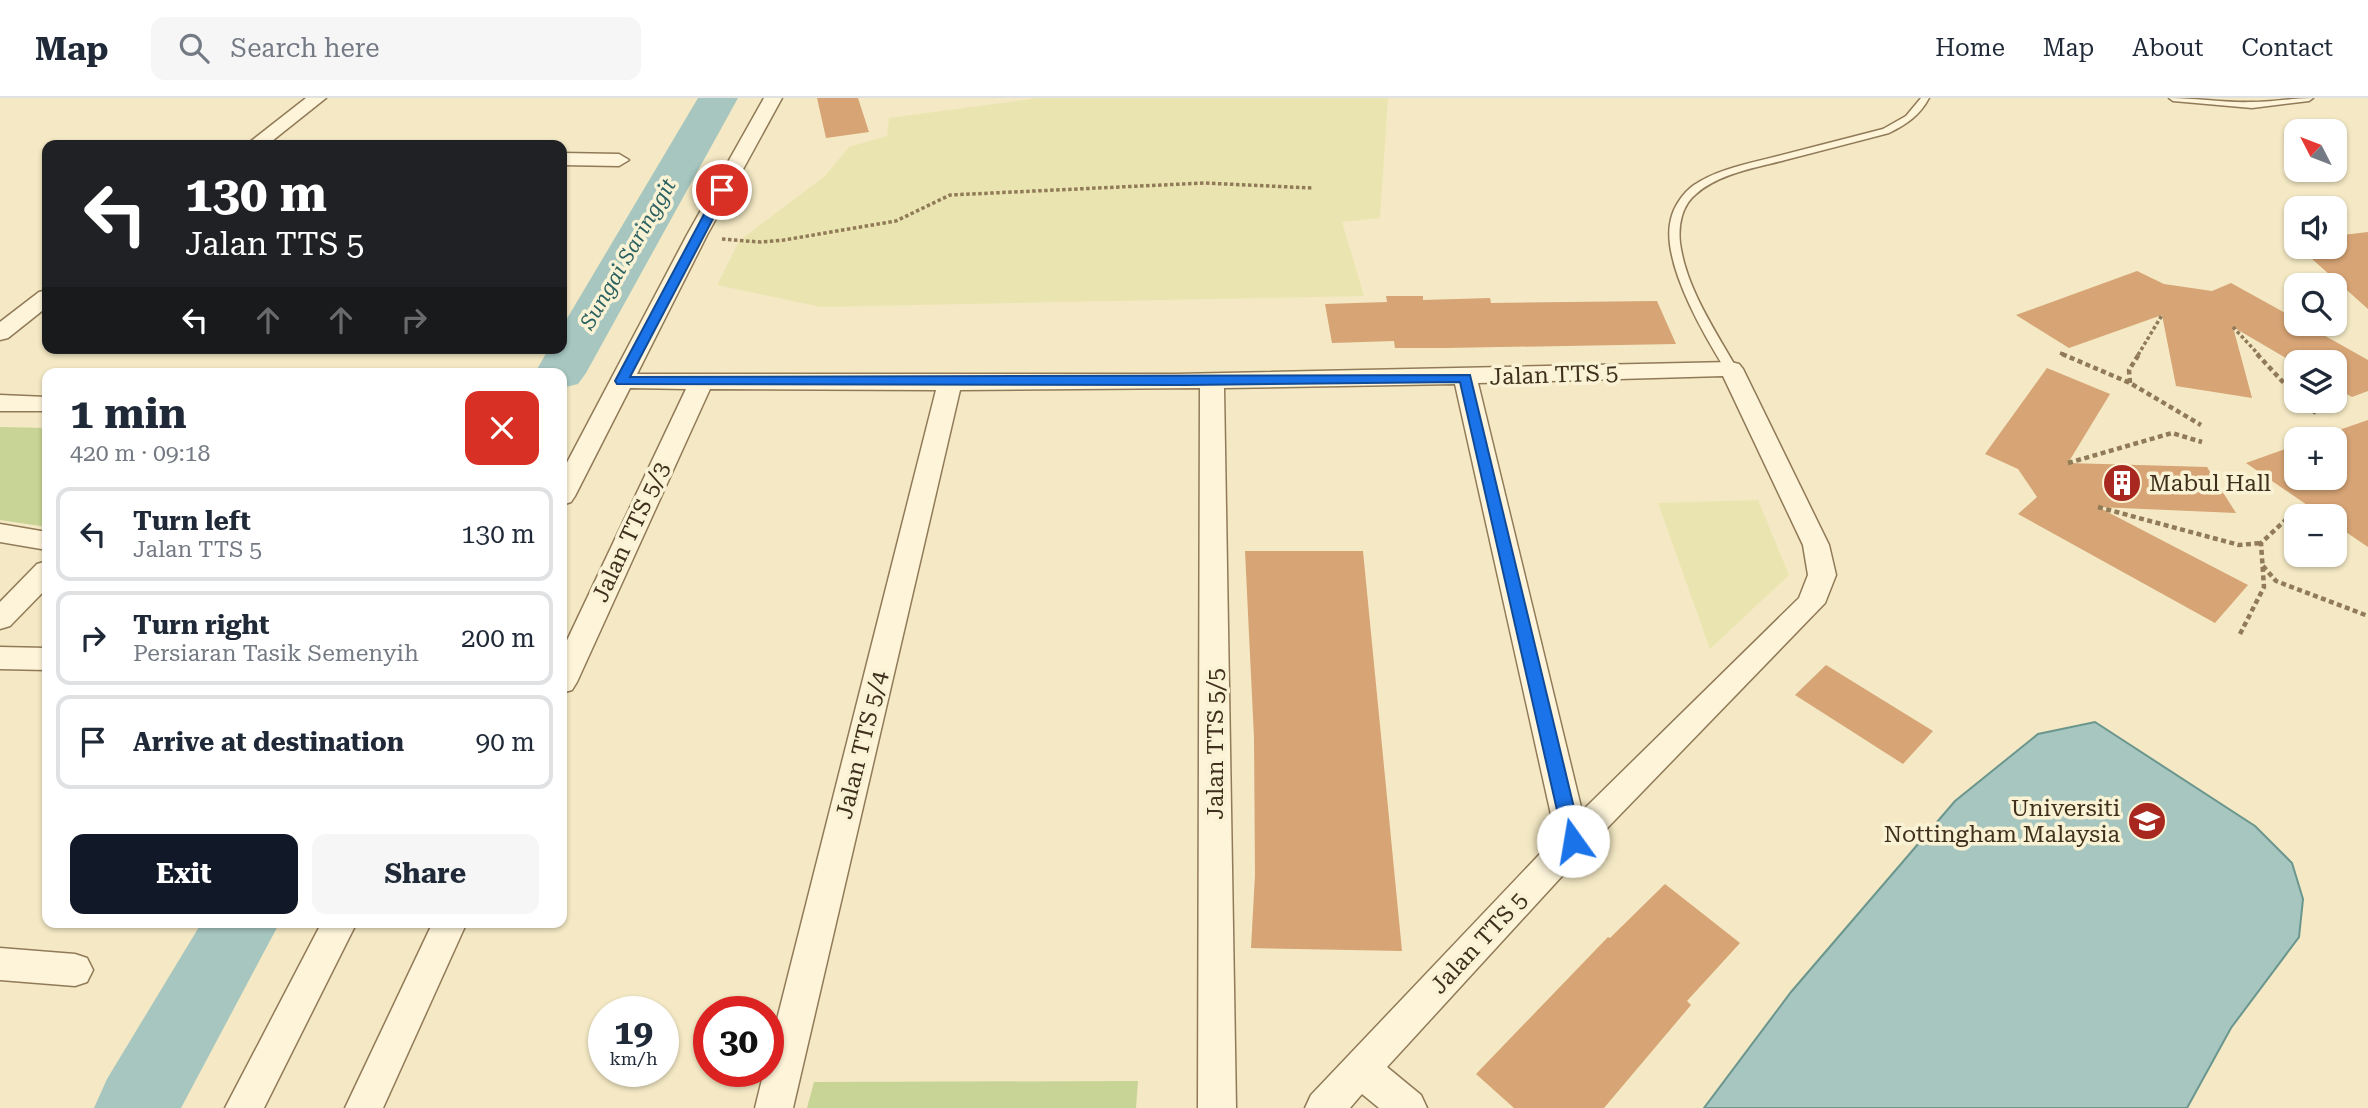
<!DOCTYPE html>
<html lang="en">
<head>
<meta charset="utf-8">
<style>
  :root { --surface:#fff; --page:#f6f6f7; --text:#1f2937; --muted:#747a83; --line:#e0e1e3; --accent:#111827 }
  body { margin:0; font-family:"Roboto Serif",serif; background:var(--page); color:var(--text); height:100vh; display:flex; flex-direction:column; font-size:26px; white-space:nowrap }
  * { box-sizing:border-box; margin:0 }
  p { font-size:23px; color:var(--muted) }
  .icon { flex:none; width:38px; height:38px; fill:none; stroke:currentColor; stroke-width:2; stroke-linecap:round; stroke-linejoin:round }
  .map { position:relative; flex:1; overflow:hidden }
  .side { position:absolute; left:42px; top:270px; width:525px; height:560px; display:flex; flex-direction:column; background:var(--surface); border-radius:14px; box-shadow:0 2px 5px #0004 }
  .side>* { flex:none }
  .banner { position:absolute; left:42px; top:42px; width:525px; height:214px; border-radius:14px; box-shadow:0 2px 5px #0004; background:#202124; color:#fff; overflow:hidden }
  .needle { width:46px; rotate:312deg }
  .buttons { position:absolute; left:2284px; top:21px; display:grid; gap:14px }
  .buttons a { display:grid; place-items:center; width:63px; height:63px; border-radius:14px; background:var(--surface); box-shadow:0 2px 5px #0004; font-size:35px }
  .speed { position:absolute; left:588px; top:898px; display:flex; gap:14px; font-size:35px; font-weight:700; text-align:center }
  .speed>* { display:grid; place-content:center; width:91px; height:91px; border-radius:50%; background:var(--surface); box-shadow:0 2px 5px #0004; line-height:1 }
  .speed small { font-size:18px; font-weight:400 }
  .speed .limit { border:10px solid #d22; background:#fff; color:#111 }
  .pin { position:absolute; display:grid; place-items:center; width:60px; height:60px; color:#fff; margin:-30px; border:4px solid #fff; border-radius:50%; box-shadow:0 2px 7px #0007 }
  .me { position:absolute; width:77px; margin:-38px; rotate:347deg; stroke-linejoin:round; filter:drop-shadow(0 0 5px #0008) }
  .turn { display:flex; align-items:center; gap:24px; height:147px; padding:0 28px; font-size:32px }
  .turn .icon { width:91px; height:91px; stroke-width:2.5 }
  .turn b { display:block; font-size:49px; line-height:60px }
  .lanes { display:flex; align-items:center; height:66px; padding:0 28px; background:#0003; justify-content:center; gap:35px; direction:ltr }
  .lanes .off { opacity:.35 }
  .round { display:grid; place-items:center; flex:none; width:74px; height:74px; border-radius:14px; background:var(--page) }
  .headline { display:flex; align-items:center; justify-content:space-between; height:119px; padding:0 28px }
  h1 { font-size:42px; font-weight:700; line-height:52px }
  .button { display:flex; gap:14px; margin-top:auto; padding:14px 28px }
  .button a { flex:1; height:80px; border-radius:14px; background:var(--accent); color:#fff; font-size:28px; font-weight:700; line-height:80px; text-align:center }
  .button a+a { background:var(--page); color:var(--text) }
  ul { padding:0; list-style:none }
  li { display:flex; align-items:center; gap:21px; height:94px; margin:0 14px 10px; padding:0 14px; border:4px solid var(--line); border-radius:14px }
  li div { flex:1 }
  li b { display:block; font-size:26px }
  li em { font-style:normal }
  header { display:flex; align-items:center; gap:42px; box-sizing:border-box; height:98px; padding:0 35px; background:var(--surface); border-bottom:2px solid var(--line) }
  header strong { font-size:33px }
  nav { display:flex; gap:38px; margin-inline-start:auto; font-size:24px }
  .search { width:490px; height:63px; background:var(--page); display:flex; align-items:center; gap:18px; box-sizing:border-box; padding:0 24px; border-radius:14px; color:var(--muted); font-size:26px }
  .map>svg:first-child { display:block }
  .farmland { fill:#eae5b0 }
  .green { fill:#c8d496 }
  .water { fill:#a6c6bf; stroke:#6b968e; stroke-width:2 }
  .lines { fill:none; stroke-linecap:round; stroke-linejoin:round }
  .river { fill:#a6c6bf; fill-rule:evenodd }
  .building { fill:#d6a475 }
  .service-casing { stroke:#917a57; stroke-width:3 }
  .minor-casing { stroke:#917a57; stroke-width:3 }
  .path-far1 { stroke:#917a57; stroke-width:3.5; stroke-dasharray:3.5 2.5; stroke-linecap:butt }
  .path { stroke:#917a57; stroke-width:4.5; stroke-dasharray:5 3.5; stroke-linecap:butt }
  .service { fill:#fdf4d9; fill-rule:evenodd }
  .minor { fill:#fdf4d9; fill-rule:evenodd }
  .route { fill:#1a73e8; stroke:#114b97; stroke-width:2 }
  .labels { text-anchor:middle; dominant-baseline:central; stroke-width:7; stroke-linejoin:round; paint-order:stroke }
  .far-water-label { font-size:21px; font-style:italic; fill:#2b6161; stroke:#faf2d5 }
  .street-label { font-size:23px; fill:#3f301d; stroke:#faf2d5 }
  .poi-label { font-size:23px; fill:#3f301d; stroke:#faf2d5; text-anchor:start }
</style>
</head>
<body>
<header>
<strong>Map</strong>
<div class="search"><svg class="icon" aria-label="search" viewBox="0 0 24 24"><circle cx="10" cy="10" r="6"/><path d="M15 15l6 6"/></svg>Search here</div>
<nav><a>Home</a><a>Map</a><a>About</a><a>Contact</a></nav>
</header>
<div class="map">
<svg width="2368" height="1010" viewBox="0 0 2368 1010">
  <rect width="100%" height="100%" fill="#f4e9c4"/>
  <g class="farmland">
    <polygon points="1038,0 1388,0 1380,120 1342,124 1364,198 821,209 717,187 739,143 825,78 849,49 887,38 889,20"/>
    <polygon points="1758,402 1789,477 1710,551 1658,405"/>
  </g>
  <g class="green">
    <polygon points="0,329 47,330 47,429 0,422"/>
    <polygon points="1138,983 1136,1010 807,1010 814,984"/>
  </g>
  <polygon class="water" points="2095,624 2255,728 2292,765 2303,801 2299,839 2231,930 2187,1010 1704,1010 1791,894 1955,703 2038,636"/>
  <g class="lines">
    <g class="river">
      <polygon points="698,0 738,0 586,275 578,286 562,290 562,275 535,275 549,250 562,250 562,229"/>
      <polygon points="202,824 280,824 181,1010 94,1010 107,981"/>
    </g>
  </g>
  <g class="building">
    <polygon points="817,0 858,0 869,34 826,40"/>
    <polygon points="2368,134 2368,211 2311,160 2334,160 2334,138"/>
    <polygon points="2137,173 2164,186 2212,193 2231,185 2296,221 2296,226 2304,226 2368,262 2368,293 2352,299 2334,289 2334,264 2296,266 2233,229 2252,300 2176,288 2162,217 2069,250 2016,217"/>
    <polygon points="1386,198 1423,198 1423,202 1490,200 1491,205 1657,203 1676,246 1446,250 1395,250 1394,243 1332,245 1325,206 1387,204"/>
    <polygon points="2047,270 2110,296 2068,365 2207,369 2236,415 2098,409 2248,487 2215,525 2018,416 2037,399 2018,371 1985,356"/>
    <polygon points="2368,322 2368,449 2334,426 2334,418 2323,418 2246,365 2296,347 2296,380 2334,380 2334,341 2313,341"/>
    <polygon points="1245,453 1363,453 1402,853 1251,850 1255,777 1254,640"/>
    <polygon points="1826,567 1933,633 1903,666 1795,597"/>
    <polygon points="1665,786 1740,845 1687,903 1691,907 1604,1010 1514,1010 1476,976 1608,839 1610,840"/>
  </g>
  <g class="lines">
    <defs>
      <g id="service">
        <path d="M1921 0H1929C1920 17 1907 26 1889 35 1855 44 1820 53 1785 62 1756 70 1720 75 1696 96 1682 107 1678 127 1680 145 1686 190 1715 232 1737 271L1731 275 1727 274C1705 239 1660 163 1671 121 1674 108 1683 95 1694 87 1718 71 1747 66 1774 59 1810 50 1847 40 1883 31L1906 18Z"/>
        <path d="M2169 0C2196 0 2225 5 2252 4 2273 4 2293 0 2313 0L2309 3 2252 10 2173 3Z"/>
      </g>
      <g id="minor">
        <polygon points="306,0 326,0 267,47 246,47"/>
        <path d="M764 0H782L707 137 637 276H1176L1731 264 1739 266 1743 271 1829 447 1836 477 1825 505 1585 753 1387 969 1421 997 1427 1010H1379L1362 996 1350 1010H1305L1311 997 1556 739 1455 286 1224 290 1236 1010H1198L1200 290 960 292 793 1010H755L764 973H768V957L936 292 710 291 577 584 572 592 562 595V553L686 291 630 290 575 398 571 404 562 407V374L687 137ZM1723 278 1803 447 1808 477 1799 500 1582 713 1478 285Z"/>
        <polygon points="562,55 619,56 629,62 619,68 562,67"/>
        <polygon points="47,192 47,209 8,240 0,242 0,224 39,194"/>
        <polygon points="0,297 47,299 47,313 0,313"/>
        <polygon points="0,426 47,434 47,452 0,444"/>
        <polygon points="47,463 47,490 10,528 0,531 0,504 37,466"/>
        <polygon points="0,549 47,550 47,572 0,571"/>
        <polygon points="322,824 357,824 264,1010 225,1010"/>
        <polygon points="433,824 467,824 383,1010 345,1010"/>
        <polygon points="0,850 75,856 87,860 93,872 87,884 75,888 0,882"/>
      </g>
    </defs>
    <use href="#service" class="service-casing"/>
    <use href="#minor" class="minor-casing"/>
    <g class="path-far1">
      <polyline points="722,141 760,144 784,142 896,123 950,97 1204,85 1312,90"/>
      <polyline points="2233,229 2259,257"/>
      <polyline points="2060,255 2066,257"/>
      <polyline points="2138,257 2162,217"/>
    </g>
    <g class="path">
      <polyline points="2062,256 2130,285 2201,327"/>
      <polyline points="2257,256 2296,298"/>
      <polyline points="2130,285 2129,272 2139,256"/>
      <polyline points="2300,303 2316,315"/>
      <polyline points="2068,365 2172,335 2202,344"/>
      <polyline points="2098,409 2239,447 2261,445"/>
      <polyline points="2263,468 2276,483 2368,518"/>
      <polyline points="2240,536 2264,489 2261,445 2293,415"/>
    </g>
    <use href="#service" class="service"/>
    <use href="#minor" class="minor"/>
  </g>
  <polygon class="route" points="722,88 728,92 630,279 1470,277 1582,743 1580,749 1573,751 1566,749 1564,743 1460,284 1185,287 617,286 615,283 717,92"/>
  <defs>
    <symbol id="building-disc" viewBox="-11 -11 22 22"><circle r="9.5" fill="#a8281f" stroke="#faf2d5"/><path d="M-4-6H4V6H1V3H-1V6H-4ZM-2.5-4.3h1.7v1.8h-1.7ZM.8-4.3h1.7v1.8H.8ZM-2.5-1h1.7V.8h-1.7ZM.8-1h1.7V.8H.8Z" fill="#fff"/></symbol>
    <symbol id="university-disc" viewBox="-11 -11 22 22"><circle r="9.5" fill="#a8281f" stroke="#faf2d5"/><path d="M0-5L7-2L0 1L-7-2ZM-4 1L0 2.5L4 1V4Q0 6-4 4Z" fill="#fff"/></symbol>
  </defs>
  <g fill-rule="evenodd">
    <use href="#building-disc" x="2100" y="363" width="44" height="44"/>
    <use href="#university-disc" x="2125" y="701" width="44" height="44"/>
  </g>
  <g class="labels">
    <g class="far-water-label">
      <text transform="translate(628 156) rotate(-60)">Sungai Saringgit</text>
    </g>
    <g class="street-label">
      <text transform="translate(1554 277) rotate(-2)">Jalan TTS 5</text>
      <text transform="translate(631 434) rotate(-65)">Jalan TTS 5/3</text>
      <text transform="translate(1215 646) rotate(-90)">Jalan TTS 5/5</text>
      <text transform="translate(862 647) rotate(-76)">Jalan TTS 5/4</text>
      <text transform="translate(1479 845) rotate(-47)">Jalan TTS 5</text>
    </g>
    <g class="poi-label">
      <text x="2149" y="385">Mabul Hall</text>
      <text x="2120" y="710" text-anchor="end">Universiti<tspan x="2120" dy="26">Nottingham Malaysia</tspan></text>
    </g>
  </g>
</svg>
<div class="buttons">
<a><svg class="needle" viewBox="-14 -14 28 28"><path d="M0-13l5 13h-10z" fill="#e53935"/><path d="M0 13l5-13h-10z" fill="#747a83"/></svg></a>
<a><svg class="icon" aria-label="sound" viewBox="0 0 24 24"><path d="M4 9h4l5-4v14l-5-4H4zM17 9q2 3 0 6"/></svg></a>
<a><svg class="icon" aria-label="search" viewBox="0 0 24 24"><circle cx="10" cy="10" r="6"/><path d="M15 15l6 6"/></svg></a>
<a><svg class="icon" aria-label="layers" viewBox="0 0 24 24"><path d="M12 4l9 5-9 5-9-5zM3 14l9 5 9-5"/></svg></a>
<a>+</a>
<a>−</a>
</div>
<div class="speed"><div>19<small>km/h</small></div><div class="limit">30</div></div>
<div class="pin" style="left:722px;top:92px;background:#d93025"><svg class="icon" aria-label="arrive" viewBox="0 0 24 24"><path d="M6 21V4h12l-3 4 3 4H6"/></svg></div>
<svg class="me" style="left:1573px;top:743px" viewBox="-20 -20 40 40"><circle r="19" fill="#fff"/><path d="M0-13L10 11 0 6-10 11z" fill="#1a73e8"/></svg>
<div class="banner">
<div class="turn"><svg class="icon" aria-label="left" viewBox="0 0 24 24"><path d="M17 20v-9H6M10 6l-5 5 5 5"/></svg><div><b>130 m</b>Jalan TTS 5</div></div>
<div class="lanes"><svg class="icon" aria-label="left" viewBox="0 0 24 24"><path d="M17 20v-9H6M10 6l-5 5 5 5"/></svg><svg class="icon off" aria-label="ahead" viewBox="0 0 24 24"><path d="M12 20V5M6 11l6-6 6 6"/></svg><svg class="icon off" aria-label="ahead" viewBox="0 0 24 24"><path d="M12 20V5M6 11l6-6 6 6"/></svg><svg class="icon off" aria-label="right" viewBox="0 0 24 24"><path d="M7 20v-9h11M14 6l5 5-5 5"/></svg></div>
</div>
<section class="side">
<div class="headline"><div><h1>1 min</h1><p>420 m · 09:18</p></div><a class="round" style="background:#d93025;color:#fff"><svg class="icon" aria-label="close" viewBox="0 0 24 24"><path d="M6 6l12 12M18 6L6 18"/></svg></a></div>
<ul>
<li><svg class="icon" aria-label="left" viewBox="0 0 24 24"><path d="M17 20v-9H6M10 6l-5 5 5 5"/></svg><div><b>Turn left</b><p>Jalan TTS 5</p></div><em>130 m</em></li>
<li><svg class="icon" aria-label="right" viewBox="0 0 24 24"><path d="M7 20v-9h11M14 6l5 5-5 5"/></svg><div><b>Turn right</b><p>Persiaran Tasik Semenyih</p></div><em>200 m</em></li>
<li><svg class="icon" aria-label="arrive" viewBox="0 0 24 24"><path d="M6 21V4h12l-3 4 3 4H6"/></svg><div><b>Arrive at destination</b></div><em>90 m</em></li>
</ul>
<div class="button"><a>Exit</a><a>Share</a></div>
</section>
</div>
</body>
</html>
